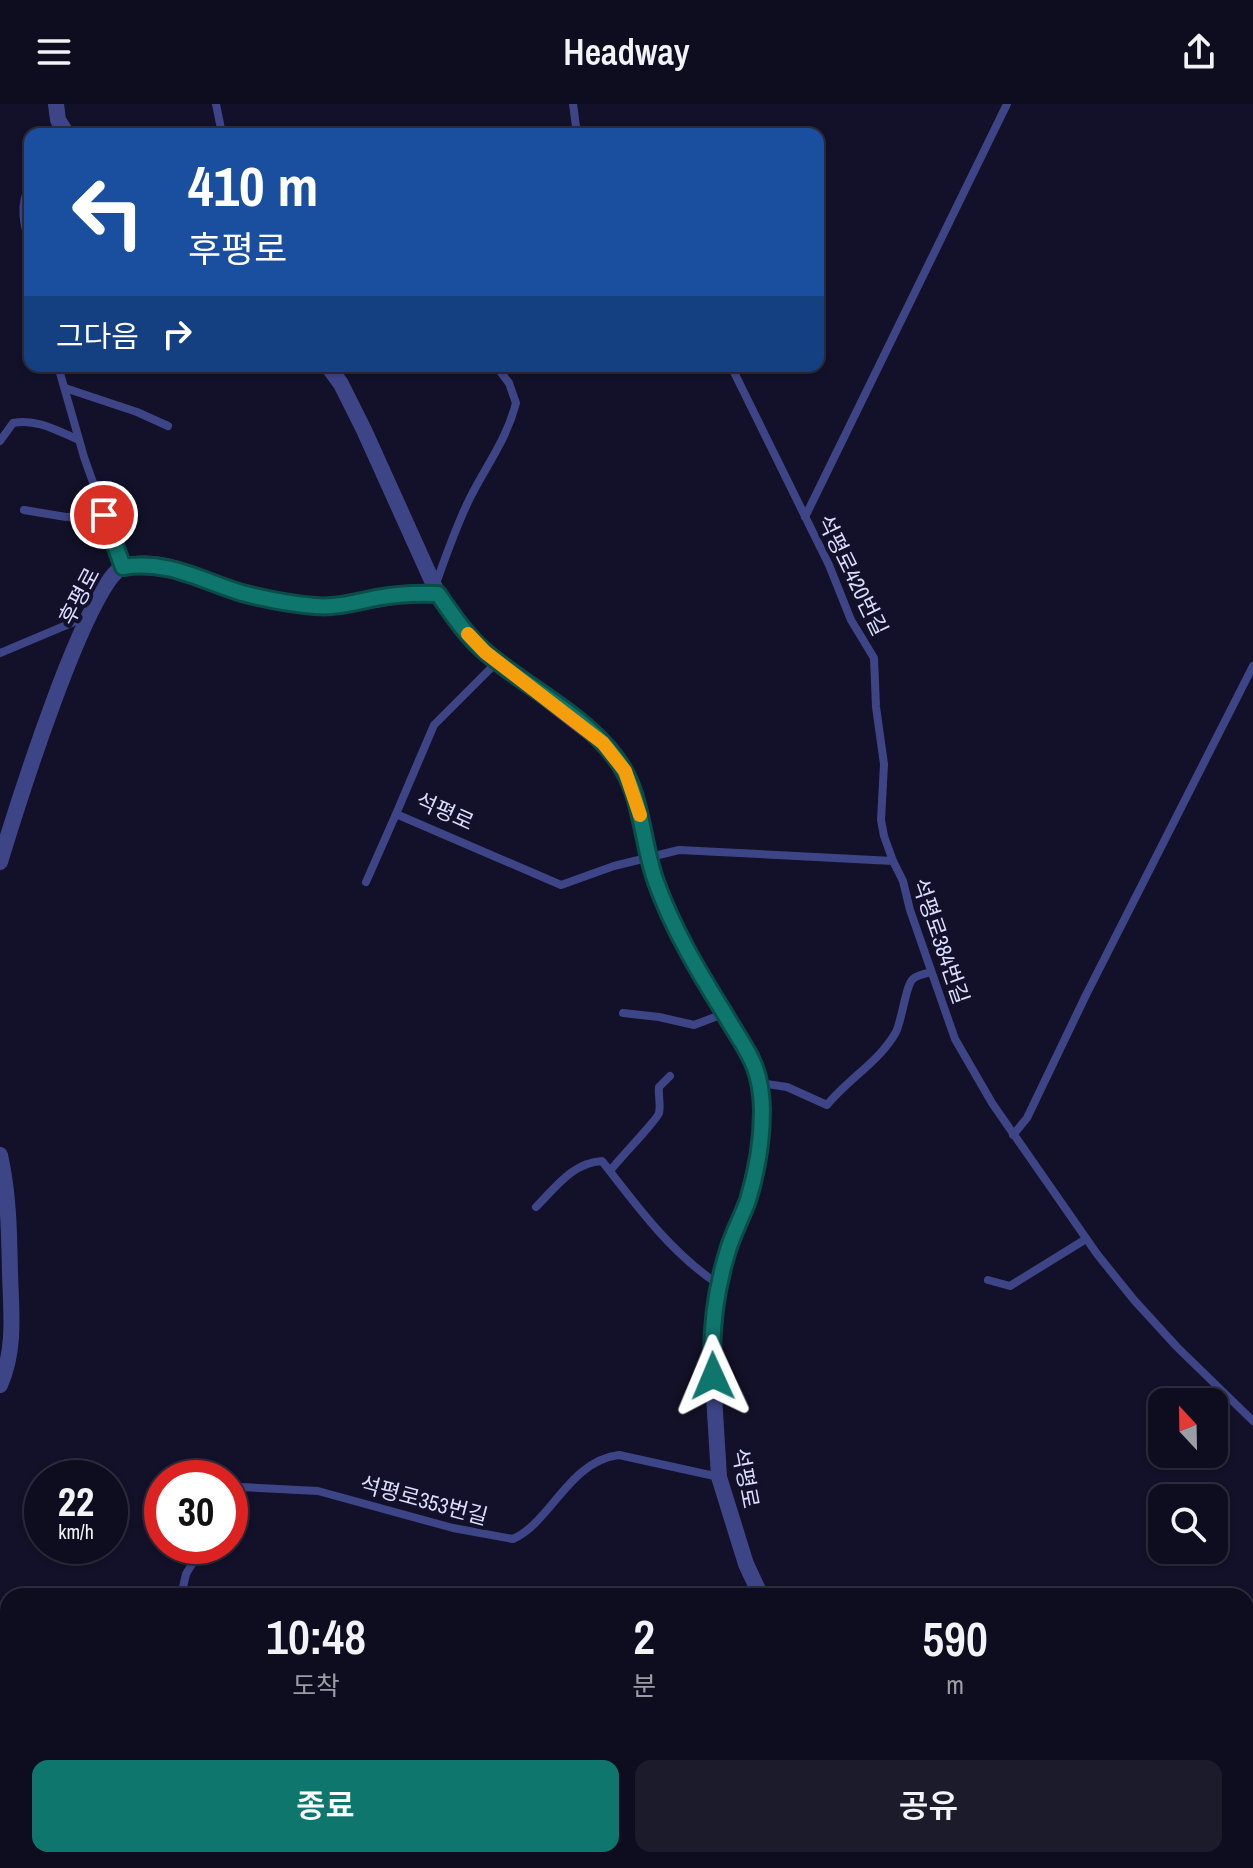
<!DOCTYPE html>
<html lang="ko">
<head>
<meta charset="utf-8">
<style>
  :root { --surface:#0e0d1f; --page:#1c1b2c; --text:#f1f3f6; --muted:#9b9ca4; --line:#2e2d3d; --accent:#0f766e }
  body { margin:0; font-family:"Archivo Narrow","Noto Sans KR",sans-serif; background:var(--page); color:var(--text); height:100vh; display:flex; flex-direction:column; font-size:30px; white-space:nowrap }
  * { box-sizing:border-box; margin:0 }
  p { font-size:26px; color:var(--muted) }
  .icon { flex:none; width:44px; height:44px; fill:none; stroke:currentColor; stroke-width:2; stroke-linecap:round; stroke-linejoin:round }
  .map { position:relative; flex:1; overflow:hidden }
  .details { position:absolute; left:0px; top:1484px; width:1254px; height:280px; display:flex; flex-direction:column; background:var(--surface); border-radius:24px 24px 0 0; box-shadow:0 2px 6px #0004,0 0 0 2px var(--line) }
  .details>* { flex:none }
  .banner { position:absolute; left:24px; top:24px; width:800px; height:244px; border-radius:16px; box-shadow:0 2px 6px #0004,0 0 0 2px var(--line); background:#1a4fa0; color:#fff; overflow:hidden }
  .needle { width:52px; rotate:338deg }
  .fabs { position:absolute; left:1148px; top:1284px; display:grid; gap:16px }
  .fabs a { display:grid; place-items:center; width:80px; height:80px; border-radius:16px; background:var(--surface); box-shadow:0 2px 6px #0004,0 0 0 2px var(--line); font-size:40px }
  .speed { position:absolute; left:24px; top:1356px; display:flex; gap:16px; font-size:40px; font-weight:700; text-align:center }
  .speed>* { display:grid; place-content:center; width:104px; height:104px; border-radius:50%; background:var(--surface); box-shadow:0 2px 6px #0004,0 0 0 2px var(--line); line-height:1 }
  .speed small { font-size:20px; font-weight:400 }
  .speed .limit { border:12px solid #d22; background:#fff; color:#111 }
  .pin { position:absolute; display:grid; place-items:center; width:68px; height:68px; color:#fff; margin:-34px; border:4px solid #fff; border-radius:50%; box-shadow:0 2px 8px #0007 }
  .me { position:absolute; width:88px; margin:-44px; rotate:359deg; stroke-linejoin:round; filter:drop-shadow(0 0 6px #0008) }
  .turn { display:flex; align-items:center; gap:28px; height:168px; padding:0 32px; font-size:36px }
  .turn .icon { width:104px; height:104px; stroke-width:2.5 }
  .turn b { display:block; font-size:56px; line-height:68px }
  .then { display:flex; align-items:center; height:76px; padding:0 32px; background:#0003; gap:16px; font-size:30px }
  .eta { display:flex; justify-content:space-evenly; align-items:center; height:136px; text-align:center }
  .eta b { font-size:48px; font-weight:600; line-height:56px }
  .button { display:flex; gap:16px; margin-top:auto; padding:16px 32px }
  .button a { flex:1; height:92px; border-radius:16px; background:var(--accent); color:#fff; font-size:32px; font-weight:600; line-height:92px; text-align:center }
  .button a+a { background:var(--page); color:var(--text) }
  header { display:flex; justify-content:space-between; align-items:center; height:104px; padding:0 32px; background:var(--surface); font-size:36px; font-weight:600 }
  .map>svg:first-child { display:block }
  .lines { fill:none; stroke-linecap:round; stroke-linejoin:round }
  .service { stroke:#3e4587; stroke-width:8 }
  .minor { stroke:#3e4587; stroke-width:16 }
  .route-casing { stroke:#0a4d48; stroke-width:20 }
  .route { stroke:#0f766e; stroke-width:14 }
  .slow { stroke:#f59e0b; stroke-width:14 }
  .labels { text-anchor:middle; dominant-baseline:central; stroke-width:8; stroke-linejoin:round; paint-order:stroke }
  .street-label { font-size:22px; fill:#dbdcfe; stroke:#121129 }
</style>
</head>
<body>
<header><svg class="icon" aria-label="menu" viewBox="0 0 24 24"><path d="M4 6h16M4 12h16M4 18h16"/></svg>Headway<svg class="icon" aria-label="share" viewBox="0 0 24 24"><path d="M12 15V3M7 8l5-5 5 5M5 13v7h14v-7"/></svg></header>
<div class="map">
<svg width="1253" height="1764" viewBox="0 0 1253 1764">
  <rect width="100%" height="100%" fill="#121129"/>
  <g class="lines">
    <g class="service">
      <polyline points="216,0 222,30"/>
      <polyline points="573,0 577,30"/>
      <path d="M30 82C18 101 25 124 30 144"/>
      <polyline points="58,262 84,353 123,463"/>
      <polyline points="731,262 829,461 851,516 874,554 876,603 884,660 881,716 884,732 893,757"/>
      <polyline points="65,284 137,308 168,322"/>
      <path d="M0 337 13 319C36 314 58 327 79 336"/>
      <polyline points="24,406 66,413 104,411"/>
      <polyline points="805,413 1007,0"/>
      <path d="M435 482C446 452 456 422 470 394 487 360 506 337 516 299L509 279 496 262"/>
      <polyline points="0,549 88,512"/>
      <polyline points="497,558 434,621 396,710 561,781 614,762 679,746 893,757 903,777 910,806 955,935 992,999 1097,1150 1134,1196 1177,1243 1253,1317"/>
      <polyline points="366,778 396,710"/>
      <polyline points="623,909 659,913 694,921 723,910"/>
      <path d="M760 979 787 983 827 1001C848 975 880 957 896 928 902 916 906 880 913 875 917 871 926 870 930 868"/>
      <polyline points="1013,1031 1027,1014 1086,891 1253,562"/>
      <path d="M610 1067C618 1056 658 1015 659 1009 661 1001 658 991 659 983L670 972"/>
      <path d="M536 1103C556 1083 572 1059 602 1057 636 1101 671 1149 718 1180"/>
      <polyline points="988,1176 1010,1182 1086,1135"/>
      <path d="M230 1386 241 1383 318 1387 453 1424 513 1435C551 1418 569 1357 619 1351L719 1373"/>
      <polyline points="181,1492 186,1470 203,1442"/>
      <polyline points="0,1529 8,1540"/>
      <polyline points="300,1756 310,1764"/>
      <polyline points="677,1756 687,1764"/>
      <polyline points="1161,1756 1173,1764"/>
    </g>
    <g class="minor">
      <polyline points="56,0 58,16 67,30"/>
      <polyline points="328,262 341,280 364,326 438,490 457,517 485,548 603,639 625,667 641,713 655,777 671,815 724,910 752,952 760,979 762,1030 747,1097 729,1143 718,1180 711,1243 719,1373 746,1460 761,1492"/>
      <path d="M0 758C14 712 87 477 123 463 161 449 210 480 246 490 278 498 315 505 348 500 381 496 403 489 438 490"/>
      <path d="M0 1051C9 1093 9 1126 10 1169 11 1206 16 1245 0 1281"/>
      <polyline points="969,1756 970,1764"/>
    </g>
  </g>
  <g class="lines">
    <defs>
      <path id="route" d="M104 411 123 463C170 456 199 476 242 489 265 495 291 500 315 502 336 504 356 498 376 494 397 490 417 489 438 490 452 510 465 530 483 546 524 582 582 609 615 653 643 689 641 737 656 778 672 823 698 867 723 907 745 946 761 958 762 1006 762 1037 757 1067 748 1096 742 1113 733 1129 728 1146 715 1188 710 1229 713 1272"/>
    </defs>
    <use href="#route" class="route-casing"/>
    <use href="#route" class="route"/>
    <polyline class="slow" points="468,530 485,548 603,639 625,667 640,711"/>
  </g>
  <g class="labels">
    <g class="street-label">
      <text transform="translate(853 471) rotate(64)">석평로420번길</text>
      <text transform="translate(79 492) rotate(-62)">후평로</text>
      <text transform="translate(445 707) rotate(24)">석평로</text>
      <text transform="translate(941 837) rotate(71)">석평로384번길</text>
      <text transform="translate(746 1374) rotate(79)">석평로</text>
      <text transform="translate(424 1396) rotate(15)">석평로353번길</text>
    </g>
  </g>
</svg>
<div class="fabs">
<a><svg class="needle" viewBox="-14 -14 28 28"><path d="M0-13l5 13h-10z" fill="#e53935"/><path d="M0 13l5-13h-10z" fill="#9b9ca4"/></svg></a>
<a><svg class="icon" aria-label="search" viewBox="0 0 24 24"><circle cx="10" cy="10" r="6"/><path d="M15 15l6 6"/></svg></a>
</div>
<div class="speed"><div>22<small>km/h</small></div><div class="limit">30</div></div>
<div class="pin" style="left:104px;top:411px;background:#d93025"><svg class="icon" aria-label="arrive" viewBox="0 0 24 24"><path d="M6 21V4h12l-3 4 3 4H6"/></svg></div>
<svg class="me" style="left:713px;top:1272px" viewBox="-20 -20 40 40"><path d="M0-17L14 15 0 8-14 15z" fill="#0f766e" stroke="#fff" stroke-width="4"/></svg>
<div class="banner">
<div class="turn"><svg class="icon" aria-label="left" viewBox="0 0 24 24"><path d="M17 20v-9H6M10 6l-5 5 5 5"/></svg><div><b>410 m</b>후평로</div></div>
<div class="then">그다음<svg class="icon" aria-label="right" viewBox="0 0 24 24"><path d="M7 20v-9h11M14 6l5 5-5 5"/></svg></div>
</div>
<section class="details">
<div class="eta">
<div><b>10:48</b><p>도착</p></div>
<div><b>2</b><p>분</p></div>
<div><b>590</b><p>m</p></div>
</div>
<div class="button"><a>종료</a><a>공유</a></div>
</section>
</div>
</body>
</html>
